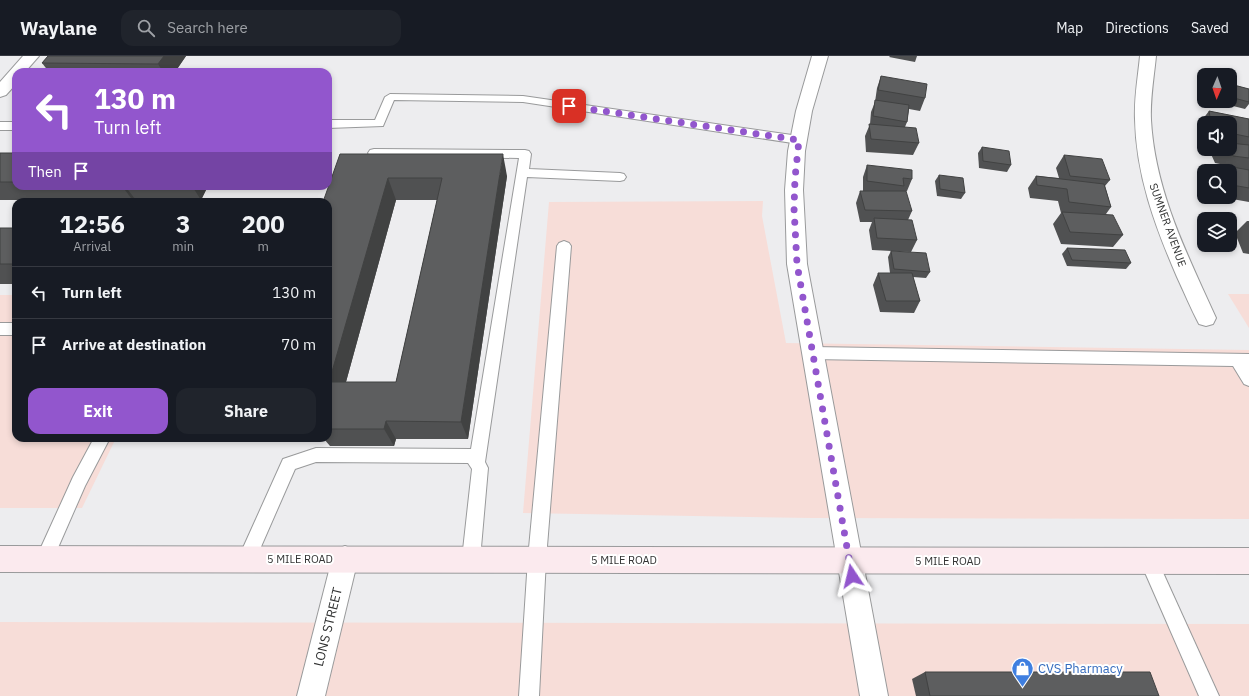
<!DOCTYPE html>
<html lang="en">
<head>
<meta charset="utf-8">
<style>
  :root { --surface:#171b24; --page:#20242c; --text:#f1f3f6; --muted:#9ea1a6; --line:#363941; --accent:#9256cd }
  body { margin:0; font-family:"IBM Plex Sans",sans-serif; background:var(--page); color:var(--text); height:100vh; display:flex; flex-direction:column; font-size:15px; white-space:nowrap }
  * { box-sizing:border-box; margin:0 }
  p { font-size:13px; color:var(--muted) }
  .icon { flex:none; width:22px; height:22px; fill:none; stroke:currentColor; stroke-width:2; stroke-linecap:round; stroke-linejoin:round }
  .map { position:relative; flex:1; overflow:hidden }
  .side { position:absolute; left:12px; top:142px; width:320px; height:244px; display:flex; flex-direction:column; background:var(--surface); border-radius:12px; box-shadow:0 2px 6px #0003 }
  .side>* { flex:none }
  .hud { position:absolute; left:12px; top:12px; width:320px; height:122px; border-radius:12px; box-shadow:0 2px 6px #0003; background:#9256cd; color:#fff; overflow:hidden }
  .needle { width:26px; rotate:182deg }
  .tools { position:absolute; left:1197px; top:12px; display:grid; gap:8px }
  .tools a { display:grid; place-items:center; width:40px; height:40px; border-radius:8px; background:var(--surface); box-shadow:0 2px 6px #0003; font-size:20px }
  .pin { position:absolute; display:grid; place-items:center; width:34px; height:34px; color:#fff; margin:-17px; border-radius:8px; box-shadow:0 2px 6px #0006 }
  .me { position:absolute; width:44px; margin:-22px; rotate:350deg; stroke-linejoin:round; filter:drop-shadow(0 0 3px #0008) }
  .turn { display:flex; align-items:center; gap:14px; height:84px; padding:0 16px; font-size:18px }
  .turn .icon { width:52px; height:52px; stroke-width:2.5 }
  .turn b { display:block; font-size:28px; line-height:34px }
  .then { display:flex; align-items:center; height:38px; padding:0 16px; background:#0003; gap:8px; font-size:15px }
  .eta { display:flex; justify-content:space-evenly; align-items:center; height:68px; text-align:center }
  .eta b { font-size:24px; font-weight:700; line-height:28px }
  .action { display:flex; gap:8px; margin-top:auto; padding:8px 16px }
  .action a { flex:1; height:46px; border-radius:12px; background:var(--accent); color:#fff; font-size:16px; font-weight:700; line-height:46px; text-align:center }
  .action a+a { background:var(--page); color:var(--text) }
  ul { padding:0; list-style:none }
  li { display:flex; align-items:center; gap:12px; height:52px; padding:0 16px; border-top:1px solid var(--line) }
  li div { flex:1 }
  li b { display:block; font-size:15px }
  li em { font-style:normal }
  header { display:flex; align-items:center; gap:24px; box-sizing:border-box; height:56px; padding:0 20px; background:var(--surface); border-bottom:1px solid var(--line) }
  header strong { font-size:19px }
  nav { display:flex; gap:22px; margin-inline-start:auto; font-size:14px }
  .search { width:280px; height:36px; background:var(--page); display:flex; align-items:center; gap:10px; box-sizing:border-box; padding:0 14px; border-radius:12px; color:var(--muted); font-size:15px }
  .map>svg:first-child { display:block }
  .commercial { fill:#f7ddd8 }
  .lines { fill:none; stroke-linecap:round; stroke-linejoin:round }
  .service-casing { stroke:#999a9b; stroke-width:2 }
  .minor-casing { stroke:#999a9b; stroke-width:2 }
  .secondary-casing { stroke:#999a9b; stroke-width:2 }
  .service { fill:#fff; fill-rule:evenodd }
  .minor { fill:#fff; fill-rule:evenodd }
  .secondary { fill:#fbeaee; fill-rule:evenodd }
  .wall { fill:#505152; fill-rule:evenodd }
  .shaded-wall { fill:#414242 }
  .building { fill:#5d5e5f; stroke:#414242; fill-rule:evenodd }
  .route { stroke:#9256cd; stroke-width:7; stroke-dasharray:0 12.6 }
  .labels { text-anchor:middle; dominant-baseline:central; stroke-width:4; stroke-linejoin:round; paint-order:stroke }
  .street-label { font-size:11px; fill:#323333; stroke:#fff }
  .near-street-label { font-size:13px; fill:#323333; stroke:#fff }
  .near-shop-label { font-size:13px; fill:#366cbe; stroke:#fff; text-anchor:start }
</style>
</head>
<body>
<header>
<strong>Waylane</strong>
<div class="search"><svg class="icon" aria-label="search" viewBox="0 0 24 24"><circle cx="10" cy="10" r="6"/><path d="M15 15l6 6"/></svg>Search here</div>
<nav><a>Map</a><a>Directions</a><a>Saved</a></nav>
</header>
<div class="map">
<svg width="1249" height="640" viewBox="0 0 1249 640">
  <rect width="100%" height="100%" fill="#ededef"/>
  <g class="commercial">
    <polygon points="763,145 762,160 786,287 1249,294 1249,463 812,462 523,457 549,146"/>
    <polygon points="1228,238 1249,238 1249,272"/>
    <polygon points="0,239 16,239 16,382 116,382 82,452 0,452"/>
    <polygon points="0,566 1249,568 1249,640 0,640"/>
  </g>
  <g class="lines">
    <defs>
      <g id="service">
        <polygon points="390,38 523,40 799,80 803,81 805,84 803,87 799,88 523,46 394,44 383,70 328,72 328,64 375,64 385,41"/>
        <rect x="0" y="66" width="16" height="8"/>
        <polygon points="374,93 525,94 529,95 531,98 529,113 620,117 624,118 626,121 624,124 620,125 527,121 485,406 488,412 480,503 477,509 471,512 465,509 462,503 472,413 468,407 316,406 295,413 253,509 247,512 241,509 238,503 283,403 316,392 471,393 519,102 370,100 368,97 370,94"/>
        <polygon points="564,185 569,187 571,190 546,503 539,640 519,640 528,503 557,190 559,187"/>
        <rect x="0" y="267" width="16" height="12"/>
        <polygon points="812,291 1249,298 1249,330 1244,328 1233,310 812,303 807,301 805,297 807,293"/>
        <polygon points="94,382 110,382 85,430 50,510 44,513 38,510 35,504 38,498 73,421"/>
        <polygon points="1149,496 1155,499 1219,640 1199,640 1140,505 1143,499"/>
      </g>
      <g id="minor">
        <polygon points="23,0 39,0 25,16 16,16 16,28 6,39 0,41 0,26"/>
        <polygon points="812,0 828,0 812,55 805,95 803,134 807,208 888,640 860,640 787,208 785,134 788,95 796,55"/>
        <path d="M1140 0H1156C1154 21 1150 42 1151 64 1155 135 1187 198 1216 262L1213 268 1206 270 1199 268C1191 253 1184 236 1177 221 1155 170 1136 119 1135 63 1134 42 1138 21 1140 0Z"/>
        <polygon points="345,490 354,494 358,503 325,640 297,640 332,503 336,494"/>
      </g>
      <polygon id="secondary" points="0,490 1249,492 1249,518 0,516"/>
    </defs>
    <use href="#service" class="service-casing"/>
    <use href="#minor" class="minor-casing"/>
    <use href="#secondary" class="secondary-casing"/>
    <use href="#service" class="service"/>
    <use href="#minor" class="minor"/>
    <use href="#secondary" class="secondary"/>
  </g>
  <g class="wall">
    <polygon points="48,0 186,0 175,16 49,16 42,7"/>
    <polygon points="890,0 917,0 915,6 889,1"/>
    <polygon points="881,20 925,42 920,55 909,53 907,66 905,71 919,87 913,99 866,96 865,80 870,68 871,56 875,46 877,32"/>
    <polygon points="1230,28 1249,33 1249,48 1245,53 1213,45 1230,45"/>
    <polygon points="1209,55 1249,63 1249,146 1221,141 1230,141 1230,115 1223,115 1224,113 1222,113 1220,108 1215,107 1211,98 1216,93 1230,93 1230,67 1204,67 1204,87 1202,86 1199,68"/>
    <polygon points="982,91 1011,109 1007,116 979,112 978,97"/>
    <polygon points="0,97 16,97 16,130 208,130 201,144 135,143 134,146 105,146 103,144 0,144"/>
    <path d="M340 98 507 120 468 383H396L394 390H330L324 383H260L259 382H328V146ZM396 144H437L396 326H346Z"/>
    <polygon points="1064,99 1110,124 1105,130 1111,151 1106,158 1123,179 1113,191 1061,188 1053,168 1061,157 1058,145 1030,142 1028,132 1036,120 1059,122 1056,112"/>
    <polygon points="867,109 912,123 907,135 901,135 912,155 908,164 917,184 911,196 872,194 869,174 872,166 860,166 856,147 860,135 863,135 863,121"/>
    <polygon points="939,119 965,137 961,143 937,140 935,125"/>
    <polygon points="1247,165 1249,165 1249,198 1243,197 1235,177"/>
    <rect x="0" y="172" width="16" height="56"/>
    <polygon points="1067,192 1131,207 1126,213 1067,210 1062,198"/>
    <polygon points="891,195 930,216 926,222 913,221 920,245 914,257 880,256 873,229 878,217 890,217 888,201"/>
    <polygon points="925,616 1159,640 916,640 912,623"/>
  </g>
  <g class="shaded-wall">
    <polygon points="164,0 186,0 175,16 163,16 158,8"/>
    <polygon points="503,98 507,120 468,383 461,366"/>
    <polygon points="388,122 396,144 341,344 329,326"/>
    <polygon points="122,130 125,130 135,143 134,146"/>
    <polygon points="192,130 208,130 201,144"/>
    <polygon points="386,365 396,383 394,390 384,373"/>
  </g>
  <g class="building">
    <polygon points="48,0 164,0 158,8 42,7"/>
    <polygon points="881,20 927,28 925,42 878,34"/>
    <polygon points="1230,28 1249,33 1249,46 1230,41"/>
    <polygon points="875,44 909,49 907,66 873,60"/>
    <polygon points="1209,55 1249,63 1249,81 1230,77 1230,67 1211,67"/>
    <polygon points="869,68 916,72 919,87 871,83"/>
    <polygon points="1230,87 1249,89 1249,102 1233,100 1231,95 1226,95 1225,93 1230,93"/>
    <polygon points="982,91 1009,95 1011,109 983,105"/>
    <rect x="0" y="97" width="16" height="29"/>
    <path d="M340 98H503L461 366 386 365 384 373H328V146H323ZM388 122H442L396 326H329Z"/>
    <polygon points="1064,99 1102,103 1110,124 1070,120"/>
    <polygon points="867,109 912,114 912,123 903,122 904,130 867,125"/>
    <polygon points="1227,110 1249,114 1249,132 1232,129 1230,121 1230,115 1228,115"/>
    <polygon points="939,119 963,122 965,137 940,133"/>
    <polygon points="1036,120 1104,128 1111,151 1069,146 1067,133 1037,129"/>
    <polygon points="860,135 906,135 912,155 865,154"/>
    <polygon points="1062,156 1113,159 1123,179 1070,176"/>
    <polygon points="874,162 912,164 917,184 877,182"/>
    <rect x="0" y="172" width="16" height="36"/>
    <polygon points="1067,192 1125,194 1131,207 1072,204"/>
    <polygon points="891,195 926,197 930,216 894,213"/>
    <polygon points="878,217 912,217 920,245 886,245"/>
    <polygon points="925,616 1150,616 1159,640 930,640"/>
  </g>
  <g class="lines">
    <polyline class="route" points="569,50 799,84 795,122 794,152 797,208 852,520"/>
  </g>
  <defs>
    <symbol id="shop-pin" viewBox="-11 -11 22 30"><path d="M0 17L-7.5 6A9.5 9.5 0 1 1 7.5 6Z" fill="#3f7fe0" stroke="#fff"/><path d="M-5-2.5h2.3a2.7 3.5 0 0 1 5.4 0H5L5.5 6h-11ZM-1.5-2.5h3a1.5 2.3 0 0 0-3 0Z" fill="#fff"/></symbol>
  </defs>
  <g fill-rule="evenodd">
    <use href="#shop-pin" x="1010" y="600" width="25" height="34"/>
  </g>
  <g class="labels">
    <g class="street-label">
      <text transform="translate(1168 169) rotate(70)">SUMNER AVENUE</text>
      <text x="300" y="503">5 MILE ROAD</text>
      <text x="624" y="504">5 MILE ROAD</text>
      <text x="948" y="505">5 MILE ROAD</text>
    </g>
    <g class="near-street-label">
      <text transform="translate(328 571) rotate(-76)">LONS STREET</text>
    </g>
    <g class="near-shop-label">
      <text x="1038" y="612">CVS Pharmacy</text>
    </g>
  </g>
</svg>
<div class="tools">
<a><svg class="needle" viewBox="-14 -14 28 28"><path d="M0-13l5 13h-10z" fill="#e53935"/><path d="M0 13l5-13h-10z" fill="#9ea1a6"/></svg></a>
<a><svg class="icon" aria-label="sound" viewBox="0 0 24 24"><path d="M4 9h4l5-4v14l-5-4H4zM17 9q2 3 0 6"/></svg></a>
<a><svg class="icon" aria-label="search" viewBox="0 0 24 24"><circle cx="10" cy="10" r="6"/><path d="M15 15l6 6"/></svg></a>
<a><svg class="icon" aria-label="layers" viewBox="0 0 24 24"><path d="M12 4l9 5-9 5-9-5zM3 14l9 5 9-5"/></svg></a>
</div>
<div class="pin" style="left:569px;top:50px;background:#d93025"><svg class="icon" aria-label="arrive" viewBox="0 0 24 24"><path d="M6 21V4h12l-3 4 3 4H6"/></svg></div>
<svg class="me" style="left:852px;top:520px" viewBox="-20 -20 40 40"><path d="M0-17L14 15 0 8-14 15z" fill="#9256cd" stroke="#fff" stroke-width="4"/></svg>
<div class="hud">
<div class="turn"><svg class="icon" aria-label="left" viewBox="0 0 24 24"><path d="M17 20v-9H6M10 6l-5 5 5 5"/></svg><div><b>130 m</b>Turn left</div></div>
<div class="then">Then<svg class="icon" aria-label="arrive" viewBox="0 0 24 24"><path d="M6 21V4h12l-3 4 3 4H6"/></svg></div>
</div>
<section class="side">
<div class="eta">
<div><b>12:56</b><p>Arrival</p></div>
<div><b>3</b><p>min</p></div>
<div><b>200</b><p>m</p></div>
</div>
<ul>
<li><svg class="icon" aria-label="left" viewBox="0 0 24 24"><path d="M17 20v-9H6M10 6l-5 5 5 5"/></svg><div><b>Turn left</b></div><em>130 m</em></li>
<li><svg class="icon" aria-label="arrive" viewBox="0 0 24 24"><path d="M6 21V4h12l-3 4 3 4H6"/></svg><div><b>Arrive at destination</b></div><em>70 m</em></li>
</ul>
<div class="action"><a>Exit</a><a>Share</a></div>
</section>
</div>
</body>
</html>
